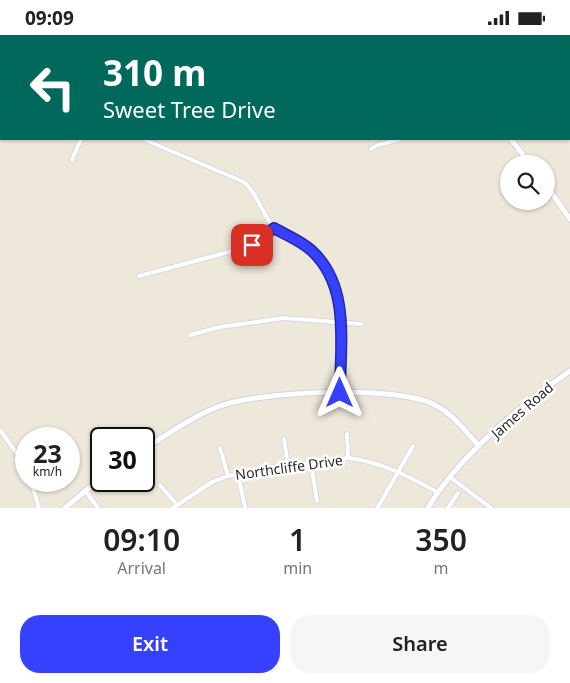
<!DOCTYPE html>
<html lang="en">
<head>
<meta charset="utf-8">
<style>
  :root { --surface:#fff; --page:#f6f6f6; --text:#222; --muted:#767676; --accent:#3640ff }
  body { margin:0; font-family:"Noto Sans",sans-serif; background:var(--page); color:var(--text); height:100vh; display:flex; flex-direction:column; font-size:19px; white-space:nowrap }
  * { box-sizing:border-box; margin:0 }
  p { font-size:16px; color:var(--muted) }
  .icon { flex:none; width:28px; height:28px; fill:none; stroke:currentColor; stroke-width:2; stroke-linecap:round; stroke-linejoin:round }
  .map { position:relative; height:473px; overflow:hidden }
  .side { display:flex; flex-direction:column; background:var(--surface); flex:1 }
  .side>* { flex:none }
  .guide { position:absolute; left:0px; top:0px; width:570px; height:105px; box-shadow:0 1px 4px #0004; background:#00695c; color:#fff; overflow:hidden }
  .controls { position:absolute; left:500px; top:120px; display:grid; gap:10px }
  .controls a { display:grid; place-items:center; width:55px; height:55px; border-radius:50%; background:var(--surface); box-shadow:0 1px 4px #0004; font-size:25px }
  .speed { position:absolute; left:15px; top:392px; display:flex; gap:10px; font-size:25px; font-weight:700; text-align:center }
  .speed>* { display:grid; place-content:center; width:65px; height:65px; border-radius:50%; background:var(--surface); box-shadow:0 1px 4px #0004; line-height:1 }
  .speed small { font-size:12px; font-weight:400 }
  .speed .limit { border:2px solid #111; border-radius:8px; background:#fff; color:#111 }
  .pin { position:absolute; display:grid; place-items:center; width:42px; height:42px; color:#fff; margin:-21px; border-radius:10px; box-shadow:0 2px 8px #0006 }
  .me { position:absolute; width:55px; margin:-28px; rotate:0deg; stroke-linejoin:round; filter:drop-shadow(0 0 4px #0008) }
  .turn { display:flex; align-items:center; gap:18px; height:105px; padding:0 20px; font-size:22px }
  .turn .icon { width:65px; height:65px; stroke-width:2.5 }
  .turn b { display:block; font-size:35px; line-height:42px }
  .eta { display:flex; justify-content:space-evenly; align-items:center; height:85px; text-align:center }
  .eta b { font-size:30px; font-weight:600; line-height:35px }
  .cta { display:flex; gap:10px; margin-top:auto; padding:10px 20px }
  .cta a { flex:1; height:58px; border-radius:20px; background:var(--accent); color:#fff; font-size:20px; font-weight:600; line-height:58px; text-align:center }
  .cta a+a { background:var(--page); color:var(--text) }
  .status { display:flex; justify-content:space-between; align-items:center; height:35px; padding:0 25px; background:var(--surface); direction:ltr }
  .status svg { height:14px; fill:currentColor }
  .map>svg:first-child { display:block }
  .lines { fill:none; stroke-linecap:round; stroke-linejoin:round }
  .street-casing { stroke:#d0d1e4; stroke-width:5.5 }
  .secondary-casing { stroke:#d0d1e4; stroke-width:7 }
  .street { stroke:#fff; stroke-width:4 }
  .secondary { stroke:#fff; stroke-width:5 }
  .route-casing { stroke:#232aa6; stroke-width:12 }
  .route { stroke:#3640ff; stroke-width:9 }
  .labels { text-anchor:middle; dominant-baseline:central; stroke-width:5; stroke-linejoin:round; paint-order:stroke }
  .street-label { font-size:14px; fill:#2a2a2a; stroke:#fff }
</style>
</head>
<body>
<div class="status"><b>09:09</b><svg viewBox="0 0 49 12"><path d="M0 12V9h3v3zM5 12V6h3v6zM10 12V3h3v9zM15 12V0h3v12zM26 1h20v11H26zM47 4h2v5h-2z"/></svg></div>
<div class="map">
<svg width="570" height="473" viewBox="0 0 570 473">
  <rect width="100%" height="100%" fill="#eee8db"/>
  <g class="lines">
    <defs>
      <g id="street">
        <polyline points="124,0 127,1"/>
        <polyline points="47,1 48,0"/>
        <polyline points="569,57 570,57"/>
        <path d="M143 104 244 147C258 159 261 177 273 191 283 202 301 206 312 216 321 225 329 235 335 247 346 272 340 329 340 358"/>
        <polyline points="371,114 378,110 401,104"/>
        <polyline points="72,125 81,104"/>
        <polyline points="139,241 247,212 257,208 275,193"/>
        <polyline points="190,300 220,292 284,283 361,289"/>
        <polyline points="0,395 26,431"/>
        <polyline points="347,399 348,423"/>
        <polyline points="284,404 288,431"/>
        <polyline points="220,413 228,441"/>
        <polyline points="311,428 317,466"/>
        <polyline points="238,439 245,472"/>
        <polyline points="450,442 491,473"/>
        <polyline points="31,446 39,473"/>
        <polyline points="160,450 177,470"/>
        <polyline points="85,455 98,473"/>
        <polyline points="378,472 413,411"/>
        <path d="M173 473 212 447 228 441 348 423C381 427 408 441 437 457"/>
        <polyline points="448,473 458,458"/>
      </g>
      <g id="secondary">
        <polyline points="443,0 444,1"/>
        <polyline points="511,104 530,129"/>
        <polyline points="546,150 570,184"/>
        <path d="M144 414C168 399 193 381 220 371 260 356 398 350 435 370 453 379 466 397 479 411"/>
        <polyline points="65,473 101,443"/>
        <path d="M428 473C456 424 523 368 570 336"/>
      </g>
    </defs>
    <use href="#street" class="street-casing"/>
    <use href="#secondary" class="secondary-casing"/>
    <use href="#street" class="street"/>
    <use href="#secondary" class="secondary"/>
  </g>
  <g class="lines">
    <defs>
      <path id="route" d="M252 210 274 193C286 200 301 206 311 215 351 251 340 310 340 358"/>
    </defs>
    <use href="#route" class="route-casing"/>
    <use href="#route" class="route"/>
  </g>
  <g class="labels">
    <g class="street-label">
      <text transform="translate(522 375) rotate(-41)">James Road</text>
      <text transform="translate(289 432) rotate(-8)">Northcliffe Drive</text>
    </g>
  </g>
</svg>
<div class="controls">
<a><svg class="icon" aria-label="search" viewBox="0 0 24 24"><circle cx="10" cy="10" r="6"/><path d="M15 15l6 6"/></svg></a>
</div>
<div class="speed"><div>23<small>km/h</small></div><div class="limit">30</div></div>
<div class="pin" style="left:252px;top:210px;background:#d93025"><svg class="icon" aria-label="arrive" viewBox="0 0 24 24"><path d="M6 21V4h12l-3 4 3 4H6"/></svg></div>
<svg class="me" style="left:340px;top:358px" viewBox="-20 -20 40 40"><path d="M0-17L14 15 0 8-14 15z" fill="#3640ff" stroke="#fff" stroke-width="4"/></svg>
<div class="guide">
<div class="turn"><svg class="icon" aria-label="left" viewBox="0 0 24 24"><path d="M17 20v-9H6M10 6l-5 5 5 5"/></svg><div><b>310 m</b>Sweet Tree Drive</div></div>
</div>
</div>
<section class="side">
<div class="eta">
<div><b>09:10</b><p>Arrival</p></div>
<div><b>1</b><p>min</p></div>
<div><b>350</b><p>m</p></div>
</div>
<div class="cta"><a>Exit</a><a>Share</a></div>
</section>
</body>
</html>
